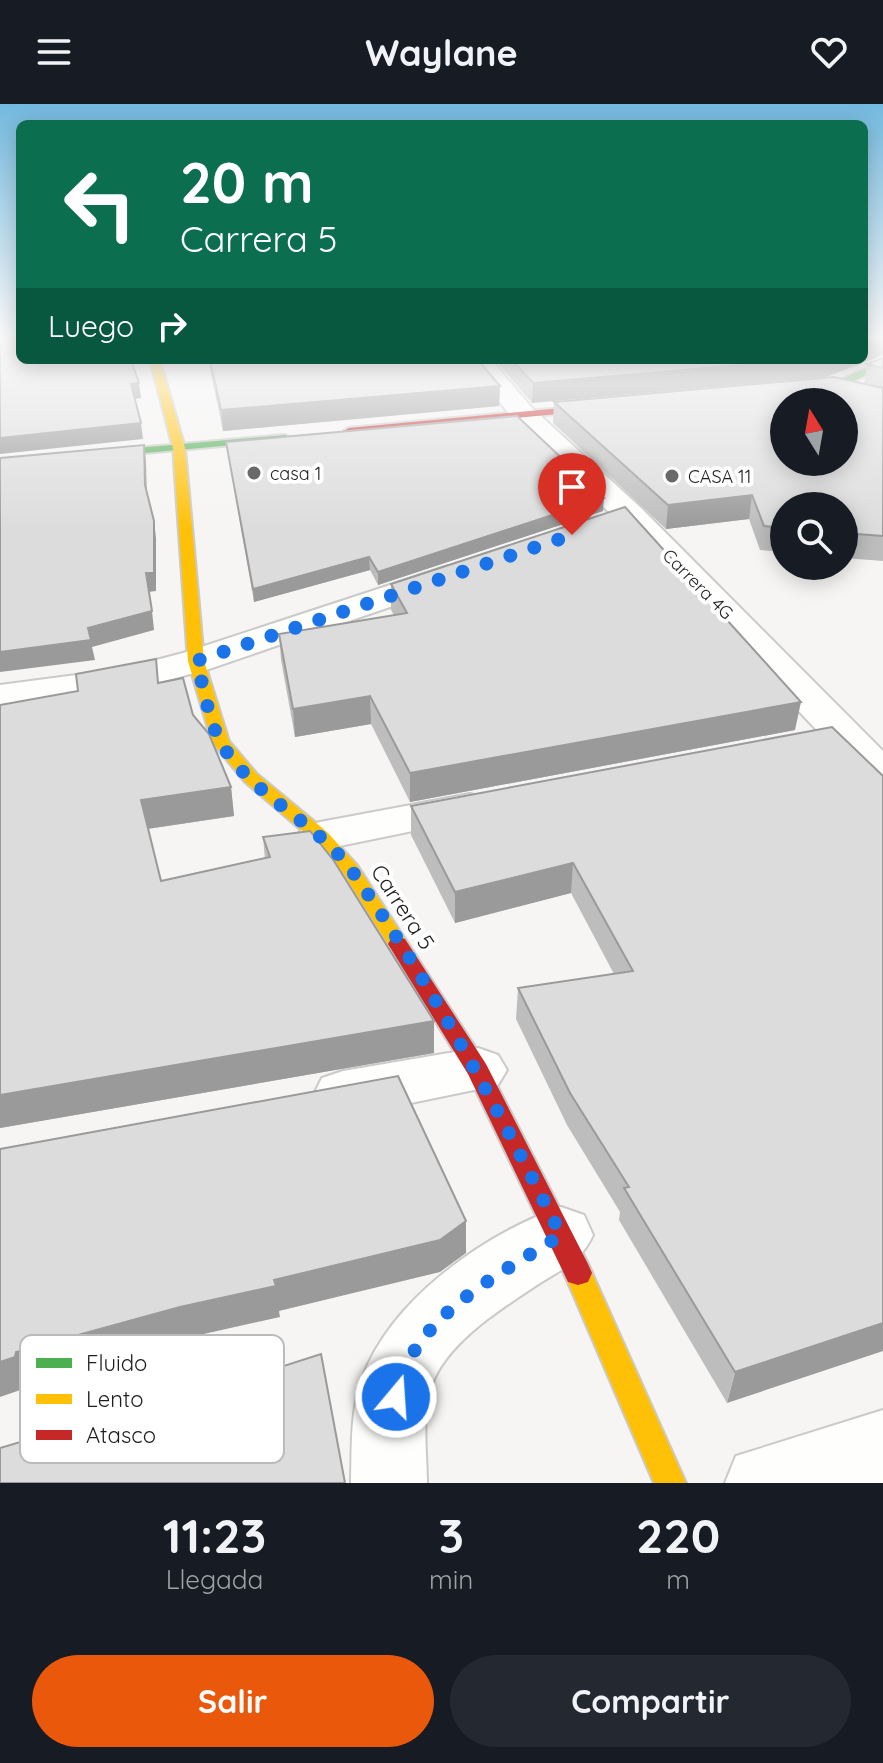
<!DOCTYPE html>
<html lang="es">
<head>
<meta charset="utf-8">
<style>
  :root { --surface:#171b24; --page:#242831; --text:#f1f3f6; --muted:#9ea1a6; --accent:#ea580c }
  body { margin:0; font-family:Quicksand,sans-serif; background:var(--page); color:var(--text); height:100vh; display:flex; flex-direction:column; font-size:30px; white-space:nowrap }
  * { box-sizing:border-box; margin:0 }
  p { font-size:26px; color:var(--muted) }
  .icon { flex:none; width:44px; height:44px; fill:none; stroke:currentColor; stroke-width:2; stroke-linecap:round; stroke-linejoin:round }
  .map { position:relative; height:1379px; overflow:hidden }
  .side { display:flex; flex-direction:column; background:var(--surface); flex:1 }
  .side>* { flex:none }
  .top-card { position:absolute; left:16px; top:16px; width:852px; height:244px; border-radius:12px; box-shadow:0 4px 20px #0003; background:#0b6e4f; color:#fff; overflow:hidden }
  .needle { width:52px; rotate:349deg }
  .fabs { position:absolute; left:770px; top:284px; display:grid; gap:16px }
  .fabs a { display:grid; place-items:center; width:88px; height:88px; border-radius:50%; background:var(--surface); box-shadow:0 4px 20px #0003; font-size:40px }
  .pin { position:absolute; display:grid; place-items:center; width:68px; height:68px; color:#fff; margin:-82px -34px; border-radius:50% 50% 50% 0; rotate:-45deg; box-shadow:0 0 8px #0007 }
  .pin .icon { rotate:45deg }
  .me { position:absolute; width:88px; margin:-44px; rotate:18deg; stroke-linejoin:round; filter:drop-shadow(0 0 6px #0008) }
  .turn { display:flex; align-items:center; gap:28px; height:168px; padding:0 32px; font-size:36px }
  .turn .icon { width:104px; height:104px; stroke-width:2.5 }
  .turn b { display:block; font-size:56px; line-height:68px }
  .then { display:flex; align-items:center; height:76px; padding:0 32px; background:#0003; gap:16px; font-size:30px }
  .eta { display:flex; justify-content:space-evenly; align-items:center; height:136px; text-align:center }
  .eta b { font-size:48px; font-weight:700; line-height:56px }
  .button { display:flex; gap:16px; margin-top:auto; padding:16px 32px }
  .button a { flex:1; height:92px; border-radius:48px; background:var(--accent); color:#fff; font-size:32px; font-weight:700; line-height:92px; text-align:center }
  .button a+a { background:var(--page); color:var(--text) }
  header { display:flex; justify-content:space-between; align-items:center; height:104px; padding:0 32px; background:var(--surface); font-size:36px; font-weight:700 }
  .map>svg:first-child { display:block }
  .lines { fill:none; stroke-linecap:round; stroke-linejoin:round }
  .street-casing { stroke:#cbcac9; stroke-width:4 }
  .fast-casing { stroke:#cbcac9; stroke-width:4 }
  .slow-casing { stroke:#cbcac9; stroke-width:4 }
  .jam-casing { stroke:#cbcac9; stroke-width:4 }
  .street { fill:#fefefd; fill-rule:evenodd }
  .fast { fill:#4caf50; fill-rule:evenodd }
  .slow { fill:#ffc107; fill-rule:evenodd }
  .jam { fill:#c62828; fill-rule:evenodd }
  .wall { fill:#bebdbd }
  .shaded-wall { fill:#9b9a9a }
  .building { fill:#dddcdc; stroke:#9b9a9a; stroke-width:2; fill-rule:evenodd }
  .route { stroke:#1a73e8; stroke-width:14; stroke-dasharray:0 25.2 }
  .poi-dot { fill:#696968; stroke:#fff; stroke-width:3 }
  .labels { text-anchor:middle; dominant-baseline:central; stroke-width:8; stroke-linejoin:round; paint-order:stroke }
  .far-poi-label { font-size:18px; fill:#1d1d1c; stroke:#fff; text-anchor:start }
  .far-street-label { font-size:18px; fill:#1d1d1c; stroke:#fff }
  .street-label { font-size:22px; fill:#1d1d1c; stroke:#fff }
  .key { fill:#fff; stroke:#bbb; stroke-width:2 }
  .key-label { font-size:22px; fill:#1d1d1c }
</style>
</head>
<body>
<header><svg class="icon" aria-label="menu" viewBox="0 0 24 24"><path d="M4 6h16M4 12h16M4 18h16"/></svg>Waylane<svg class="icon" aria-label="heart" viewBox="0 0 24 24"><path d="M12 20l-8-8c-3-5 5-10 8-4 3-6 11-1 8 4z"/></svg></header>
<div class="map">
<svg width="883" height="1379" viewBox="0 0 883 1379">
  <rect width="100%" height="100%" fill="#f6f5f4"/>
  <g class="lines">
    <defs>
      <g id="street">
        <polygon points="466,256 491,256 532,304 641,404 883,647 883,684 868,680 619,418 514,316"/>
        <polygon points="448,462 460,465 465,472 460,479 209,565 123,588 0,605 0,581 122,565 183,549"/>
        <polygon points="470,690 486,694 492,703 486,712 320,746 304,742 297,732 304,722 320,718"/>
        <polygon points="478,944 498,951 507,966 498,981 343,1013 322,1006 314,990 322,974 343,967"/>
        <path d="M561 1103 584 1111 593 1131C582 1156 563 1165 540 1179 503 1204 449 1236 432 1280 421 1309 427 1349 427 1379H351C352 1345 350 1308 362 1275 390 1196 484 1130 561 1103Z"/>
        <polygon points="883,1306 883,1379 725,1379 736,1352"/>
      </g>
      <g id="fast">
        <polygon points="883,257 883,264 836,285 791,289 786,286 791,283 830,280"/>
        <polygon points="285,331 291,334 289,336 0,362 0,356"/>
      </g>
      <g id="slow">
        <polygon points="150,256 160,256 185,344 204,557 229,637 257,670 327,728 357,761 408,840 405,845 391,845 343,769 313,736 245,678 212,638 188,557 173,344"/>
        <polygon points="578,1157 588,1160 686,1379 654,1379 564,1169 568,1160"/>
      </g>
      <g id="jam">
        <polygon points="615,299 619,300 619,304 349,330 344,327 349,324"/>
        <polygon points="398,833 405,835 486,960 588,1160 592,1169 588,1178 578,1181 568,1178 468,970 388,840 391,835"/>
      </g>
    </defs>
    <use href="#street" class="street-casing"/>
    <use href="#fast" class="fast-casing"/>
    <use href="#slow" class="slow-casing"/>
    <use href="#jam" class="jam-casing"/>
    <use href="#street" class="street"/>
    <use href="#fast" class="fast"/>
    <use href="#slow" class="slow"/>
    <use href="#jam" class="jam"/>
  </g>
  <g class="wall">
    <polygon points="883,254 883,457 844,454 844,402 784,402 784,448 760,446 749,415 666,425 553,319 554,298 864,280 867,260"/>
    <polygon points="208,256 478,256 500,282 499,302 223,327"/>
    <polygon points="495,256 864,256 532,299"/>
    <polygon points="226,338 603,407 378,481 370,466 254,498"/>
    <polygon points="391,480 795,626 410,698 371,620 295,633 281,556 279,530 394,511 391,506"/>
    <polygon points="159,579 193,611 231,683 234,712 148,725 161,777 265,755 263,733 434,949 0,1024"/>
    <polygon points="883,672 727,1299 619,1116 620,1108 567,1021 516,915 518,884 614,870 571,789 455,819 411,731 411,702"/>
  </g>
  <g class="shaded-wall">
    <polygon points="883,234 883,251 826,273 532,299 533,279 800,256 864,256 864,241"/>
    <polygon points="139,279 141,294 133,295 131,280"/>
    <polygon points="500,282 499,302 223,327 221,306"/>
    <polygon points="141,319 143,335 0,350 0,334"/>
    <polygon points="144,341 146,357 147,398 145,381"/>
    <polygon points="752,391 749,415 666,425 668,401"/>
    <polygon points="604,394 603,407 378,481 378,468"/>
    <polygon points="154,417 156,434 156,487 148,488 146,469"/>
    <polygon points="369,453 370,466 254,498 253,485"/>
    <polygon points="152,507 154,526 92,543 95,556 0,568 0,548"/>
    <polygon points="370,592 371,620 295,633 293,605"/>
    <polygon points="801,598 795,626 410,698 410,669"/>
    <polygon points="231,683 234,712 146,725 141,696"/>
    <polygon points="573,759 571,789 455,819 455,788"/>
    <polygon points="434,917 434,949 0,1024 0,991"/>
    <polygon points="466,1117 466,1149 440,1168 279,1207 280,1213 186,1234 27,1279 26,1284 0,1293 0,1258 16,1248 274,1176"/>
    <polygon points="883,1219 883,1247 727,1299 735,1268"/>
  </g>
  <g class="building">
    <polygon points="0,233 20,233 20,256 131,256 139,279 131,280 141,319 0,334"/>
    <polygon points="864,233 883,233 883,234 864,241"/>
    <polygon points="883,254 883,264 867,260"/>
    <polygon points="210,256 478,256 500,282 221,306"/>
    <polygon points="512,256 800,256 533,279"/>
    <path d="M834 273 883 284V432L844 429V402H784V424L764 422 752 391 668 401 554 298ZM784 298H844V358H784Z"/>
    <polygon points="517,312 604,394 378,468 369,453 253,485 226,338"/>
    <polygon points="144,341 145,381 154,417 154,469 146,469 152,507 88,524 91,536 0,548 0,354"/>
    <polygon points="625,403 801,598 410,669 370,592 293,605 279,530 407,509 391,480"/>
    <polygon points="156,555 158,579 183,574 193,611 209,630 231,683 141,696 161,777 270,753 263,733 310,727 334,757 434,917 0,991 0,601 78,587 76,570"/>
    <polygon points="832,623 883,672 883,1219 735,1268 624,1084 629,1083 570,989 518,884 633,867 573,759 455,788 411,702"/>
    <polygon points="398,972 466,1117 440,1136 274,1176 276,1182 180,1203 16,1248 15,1253 0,1258 0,1045"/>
    <polygon points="321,1250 345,1379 0,1379 0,1344 183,1290 184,1294"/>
  </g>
  <linearGradient id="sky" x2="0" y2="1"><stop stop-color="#73b9de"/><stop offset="0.55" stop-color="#fbfafa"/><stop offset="1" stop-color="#fbfafa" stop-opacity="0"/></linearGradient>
  <rect width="883" height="426" fill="url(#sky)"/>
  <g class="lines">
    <path class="route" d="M396 1293C411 1213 498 1172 561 1131 498 1005 433 882 352 767 316 717 252 692 221 639 208 616 204 582 196 557L572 431"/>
  </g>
  <g class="poi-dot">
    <circle cx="254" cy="369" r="8"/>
    <circle cx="672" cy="372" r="8"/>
  </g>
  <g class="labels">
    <g class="far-poi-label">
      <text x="270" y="369">casa 1</text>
      <text x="688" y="372">CASA 11</text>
    </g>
    <g class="far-street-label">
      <text transform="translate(698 480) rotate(45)">Carrera 4G</text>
    </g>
    <g class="street-label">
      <text transform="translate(403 803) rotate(57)">Carrera 5</text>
    </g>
  </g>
  <rect x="20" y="1231" width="264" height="128" rx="12" class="key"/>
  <rect x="36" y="1254" width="36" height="10" fill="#4caf50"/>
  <rect x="36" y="1290" width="36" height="10" fill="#ffc107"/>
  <rect x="36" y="1326" width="36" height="10" fill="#c62828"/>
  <g class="key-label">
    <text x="86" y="1267">Fluido</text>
    <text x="86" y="1303">Lento</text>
    <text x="86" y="1339">Atasco</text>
  </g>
</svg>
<div class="fabs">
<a><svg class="needle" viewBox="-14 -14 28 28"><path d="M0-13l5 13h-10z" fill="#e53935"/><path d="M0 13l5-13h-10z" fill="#9ea1a6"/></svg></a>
<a><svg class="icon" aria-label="search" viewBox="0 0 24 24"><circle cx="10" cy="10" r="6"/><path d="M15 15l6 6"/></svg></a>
</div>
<div class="pin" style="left:572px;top:431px;background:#d93025"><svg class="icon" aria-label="arrive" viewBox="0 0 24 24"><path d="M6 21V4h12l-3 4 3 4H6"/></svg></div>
<svg class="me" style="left:396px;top:1293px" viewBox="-20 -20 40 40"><circle r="17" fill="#1a73e8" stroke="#fff" stroke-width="3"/><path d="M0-11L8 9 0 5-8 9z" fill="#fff"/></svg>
<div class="top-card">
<div class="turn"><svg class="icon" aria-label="left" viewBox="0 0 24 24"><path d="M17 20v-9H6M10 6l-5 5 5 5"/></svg><div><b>20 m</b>Carrera 5</div></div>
<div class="then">Luego<svg class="icon" aria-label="right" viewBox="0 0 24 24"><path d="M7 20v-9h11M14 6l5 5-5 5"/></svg></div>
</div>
</div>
<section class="side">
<div class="eta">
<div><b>11:23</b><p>Llegada</p></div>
<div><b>3</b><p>min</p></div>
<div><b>220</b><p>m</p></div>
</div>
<div class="button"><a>Salir</a><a>Compartir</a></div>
</section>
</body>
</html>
